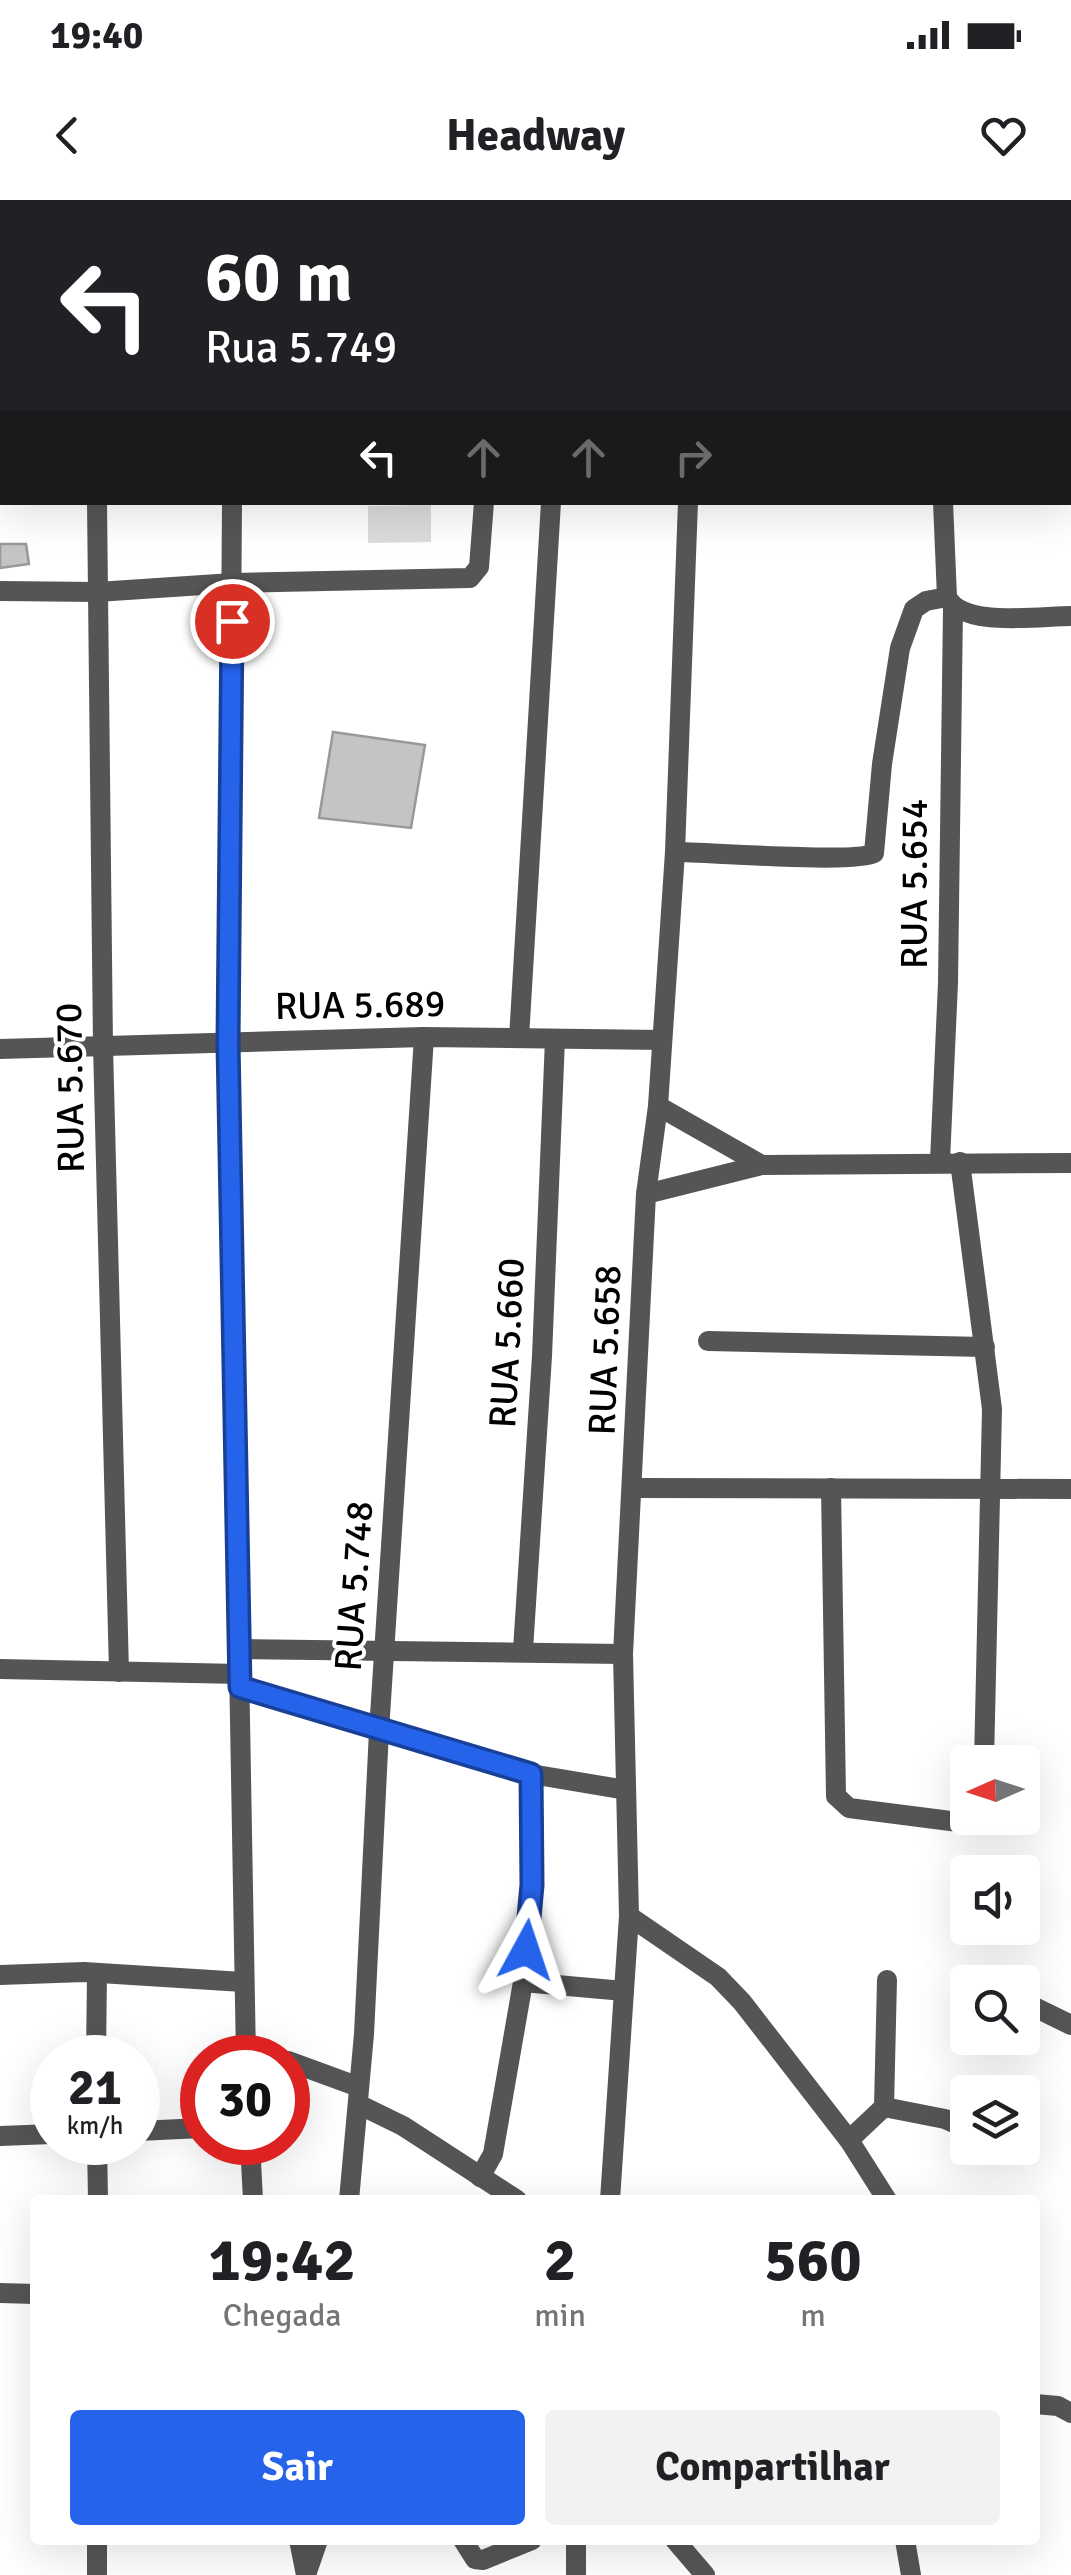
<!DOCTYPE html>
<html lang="pt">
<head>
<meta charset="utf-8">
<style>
  :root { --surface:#fff; --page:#f2f2f2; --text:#202124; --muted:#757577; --accent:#2563eb }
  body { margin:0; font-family:Signika,sans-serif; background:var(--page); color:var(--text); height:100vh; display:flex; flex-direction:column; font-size:38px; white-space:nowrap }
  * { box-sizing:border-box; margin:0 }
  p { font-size:32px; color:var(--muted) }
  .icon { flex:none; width:55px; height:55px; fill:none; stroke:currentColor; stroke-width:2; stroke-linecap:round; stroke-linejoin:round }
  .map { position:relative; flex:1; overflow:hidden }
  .details { position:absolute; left:30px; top:1995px; width:1010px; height:350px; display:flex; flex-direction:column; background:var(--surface); border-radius:10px; box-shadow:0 10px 40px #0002 }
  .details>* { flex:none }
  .guide { position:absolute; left:0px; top:0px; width:1072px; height:305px; box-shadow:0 10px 40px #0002; background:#202124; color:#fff; overflow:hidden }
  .needle { width:65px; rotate:267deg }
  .tools { position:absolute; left:950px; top:1545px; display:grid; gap:20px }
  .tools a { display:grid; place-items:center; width:90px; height:90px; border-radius:10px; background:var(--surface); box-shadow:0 10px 40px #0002; font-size:50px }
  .speed { position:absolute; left:30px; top:1835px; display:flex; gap:20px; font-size:50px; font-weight:700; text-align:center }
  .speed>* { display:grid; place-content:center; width:130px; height:130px; border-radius:50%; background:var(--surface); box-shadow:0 10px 40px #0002; line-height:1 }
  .speed small { font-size:25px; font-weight:400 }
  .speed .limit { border:15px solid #d22; background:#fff; color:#111 }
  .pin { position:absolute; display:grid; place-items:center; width:85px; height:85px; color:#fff; margin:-42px; border:5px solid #fff; border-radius:50%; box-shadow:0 2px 10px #0007 }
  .me { position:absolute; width:110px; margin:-55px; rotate:5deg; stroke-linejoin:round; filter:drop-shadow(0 0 8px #0008) }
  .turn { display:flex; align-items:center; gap:35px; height:210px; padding:0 40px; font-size:45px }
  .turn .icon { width:130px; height:130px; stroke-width:2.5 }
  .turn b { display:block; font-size:70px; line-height:85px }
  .lanes { display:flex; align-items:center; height:95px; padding:0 40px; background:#0003; justify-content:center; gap:50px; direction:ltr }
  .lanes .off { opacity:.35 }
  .eta { display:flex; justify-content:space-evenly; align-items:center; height:170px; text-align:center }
  .eta b { font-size:60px; font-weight:800; line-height:70px }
  .button { display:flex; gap:20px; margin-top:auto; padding:20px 40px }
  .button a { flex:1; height:115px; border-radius:10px; background:var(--accent); color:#fff; font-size:40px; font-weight:800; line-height:115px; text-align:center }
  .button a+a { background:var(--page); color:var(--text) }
  .status { display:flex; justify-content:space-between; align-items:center; height:70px; padding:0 50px; background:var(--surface); direction:ltr }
  .status svg { height:28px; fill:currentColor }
  header { display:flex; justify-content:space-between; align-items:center; height:130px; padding:0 40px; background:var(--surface); font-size:45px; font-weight:800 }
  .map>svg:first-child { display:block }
  .green { fill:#dcdcdc }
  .building { fill:#c4c4c4; stroke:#999; stroke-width:2.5 }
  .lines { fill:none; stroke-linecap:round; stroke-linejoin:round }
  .minor { stroke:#555; stroke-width:20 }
  .route-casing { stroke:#184099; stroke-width:25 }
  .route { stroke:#2563eb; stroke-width:18 }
  .labels { text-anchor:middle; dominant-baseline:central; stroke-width:8; stroke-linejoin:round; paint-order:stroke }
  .street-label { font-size:38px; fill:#000; stroke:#fff }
</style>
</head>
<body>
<div class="status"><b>19:40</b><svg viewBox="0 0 49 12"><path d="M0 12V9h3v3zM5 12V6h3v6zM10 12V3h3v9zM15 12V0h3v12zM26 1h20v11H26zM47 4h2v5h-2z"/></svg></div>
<header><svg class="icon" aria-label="back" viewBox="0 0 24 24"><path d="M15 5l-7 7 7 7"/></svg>Headway<svg class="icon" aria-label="heart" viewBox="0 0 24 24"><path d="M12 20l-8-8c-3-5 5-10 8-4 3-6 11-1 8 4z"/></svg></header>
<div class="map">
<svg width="1071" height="2375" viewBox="0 0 1071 2375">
  <rect width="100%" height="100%" fill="#fff"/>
  <polygon class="green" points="431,305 431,342 368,343 368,306"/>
  <g class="building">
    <polygon points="0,344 26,344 29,364 0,368"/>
    <polygon points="333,532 425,545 411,628 319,618"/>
  </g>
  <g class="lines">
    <g class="minor">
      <polyline points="94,0 94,2"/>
      <polyline points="228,0 228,2"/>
      <polyline points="346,0 363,2"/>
      <polyline points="878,0 883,2"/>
      <polyline points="508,2 508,0"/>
      <polyline points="574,2 575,0"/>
      <polyline points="700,2 700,0"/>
      <polyline points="1070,82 1071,82"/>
      <polyline points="97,302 103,846 119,1472"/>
      <polyline points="232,302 228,843 246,1858"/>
      <path d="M943 302 947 397C962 428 1039 416 1071 416"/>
      <polyline points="0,391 97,392 233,383 470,378 479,367 484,302"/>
      <path d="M675 652C708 652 856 664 874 653L882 564 900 448 914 409 926 401 947 397"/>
      <polyline points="519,838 551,302"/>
      <polyline points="0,849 424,837 662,840"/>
      <polyline points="658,906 762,965"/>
      <polyline points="940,961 948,783 953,408"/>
      <polyline points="960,962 992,1209 984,1562"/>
      <polyline points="646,994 762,965 1071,963"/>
      <polyline points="708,1141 985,1147"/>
      <polyline points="634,1288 1071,1289"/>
      <polyline points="831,1288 836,1596 849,1608 966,1623 977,1618"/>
      <polyline points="239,1449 623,1454"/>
      <polyline points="523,1450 542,1156 555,839"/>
      <polyline points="0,1469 240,1474"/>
      <polyline points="240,1487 531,1574 626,1590"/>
      <polyline points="629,1716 718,1777 742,1802 849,1940 887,2000"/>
      <polyline points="0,1775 84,1772 243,1782"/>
      <polyline points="523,1782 624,1791"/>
      <polyline points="1022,1801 1071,1825"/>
      <polyline points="246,1846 277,1858"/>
      <polyline points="96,1858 97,1773"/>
      <polyline points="288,1861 359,1887"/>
      <polyline points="358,1904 403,1926 517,2000"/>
      <polyline points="884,1907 945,1919 968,1929"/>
      <polyline points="138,1931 202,1928"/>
      <polyline points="0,1936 52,1934"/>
      <polyline points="849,1940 884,1907 887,1780"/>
      <polyline points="97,1942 98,2000"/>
      <polyline points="250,1942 253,2000"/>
      <polyline points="480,1977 493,1954 523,1782 533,1685 531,1574"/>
      <polyline points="349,2000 364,1834 379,1531 424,837"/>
      <polyline points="610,2000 629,1716 623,1454 646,994 658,906 675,652 688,302"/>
      <polyline points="0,2093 35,2094"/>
      <polyline points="1035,2204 1058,2206 1071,2213"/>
      <polyline points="97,2340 97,2375"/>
      <polyline points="299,2340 306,2375"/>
      <polyline points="463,2340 475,2359 483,2360 532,2340"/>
      <polyline points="675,2340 705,2375"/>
      <polyline points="905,2340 911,2375"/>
      <polyline points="307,2372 318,2340"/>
      <polyline points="576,2375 576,2340"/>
    </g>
  </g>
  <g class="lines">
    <defs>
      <polyline id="route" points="232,421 228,843 240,1487 531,1574 532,1685 526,1750"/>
    </defs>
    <use href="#route" class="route-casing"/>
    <use href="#route" class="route"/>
  </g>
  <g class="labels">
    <g class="street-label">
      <text transform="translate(914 684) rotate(-90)">RUA 5.654</text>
      <text transform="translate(360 805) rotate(-1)">RUA 5.689</text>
      <text transform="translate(70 888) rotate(-91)">RUA 5.670</text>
      <text transform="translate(507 1143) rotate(-87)">RUA 5.660</text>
      <text transform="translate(605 1150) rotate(-88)">RUA 5.658</text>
      <text transform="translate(354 1386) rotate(-86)">RUA 5.748</text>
    </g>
  </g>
</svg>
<div class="tools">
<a><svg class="needle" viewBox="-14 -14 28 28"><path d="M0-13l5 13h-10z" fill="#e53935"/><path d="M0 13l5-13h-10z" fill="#757577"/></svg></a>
<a><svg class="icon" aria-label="sound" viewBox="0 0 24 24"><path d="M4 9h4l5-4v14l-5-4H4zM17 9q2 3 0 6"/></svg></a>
<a><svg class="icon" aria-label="search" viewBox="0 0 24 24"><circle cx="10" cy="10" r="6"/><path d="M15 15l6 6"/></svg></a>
<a><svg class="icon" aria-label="layers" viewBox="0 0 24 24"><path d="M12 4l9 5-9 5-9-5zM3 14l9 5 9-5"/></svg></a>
</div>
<div class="speed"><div>21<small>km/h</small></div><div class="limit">30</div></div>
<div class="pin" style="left:232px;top:421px;background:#d93025"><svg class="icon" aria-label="arrive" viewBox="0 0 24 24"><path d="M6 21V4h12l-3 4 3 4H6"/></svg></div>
<svg class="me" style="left:526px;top:1750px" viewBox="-20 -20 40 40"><path d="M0-17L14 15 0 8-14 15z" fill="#2563eb" stroke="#fff" stroke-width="4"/></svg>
<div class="guide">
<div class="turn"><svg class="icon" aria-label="left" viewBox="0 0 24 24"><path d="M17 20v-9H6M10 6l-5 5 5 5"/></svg><div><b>60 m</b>Rua 5.749</div></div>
<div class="lanes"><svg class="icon" aria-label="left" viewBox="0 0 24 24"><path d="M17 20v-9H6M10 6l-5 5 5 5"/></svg><svg class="icon off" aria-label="ahead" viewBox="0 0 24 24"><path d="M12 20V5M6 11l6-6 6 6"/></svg><svg class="icon off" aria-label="ahead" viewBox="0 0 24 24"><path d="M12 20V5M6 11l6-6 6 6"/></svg><svg class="icon off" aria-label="right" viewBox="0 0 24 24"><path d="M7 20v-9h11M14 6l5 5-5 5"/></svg></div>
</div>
<section class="details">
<div class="eta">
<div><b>19:42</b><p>Chegada</p></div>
<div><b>2</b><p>min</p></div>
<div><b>560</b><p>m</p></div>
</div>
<div class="button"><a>Sair</a><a>Compartilhar</a></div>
</section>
</div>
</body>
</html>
